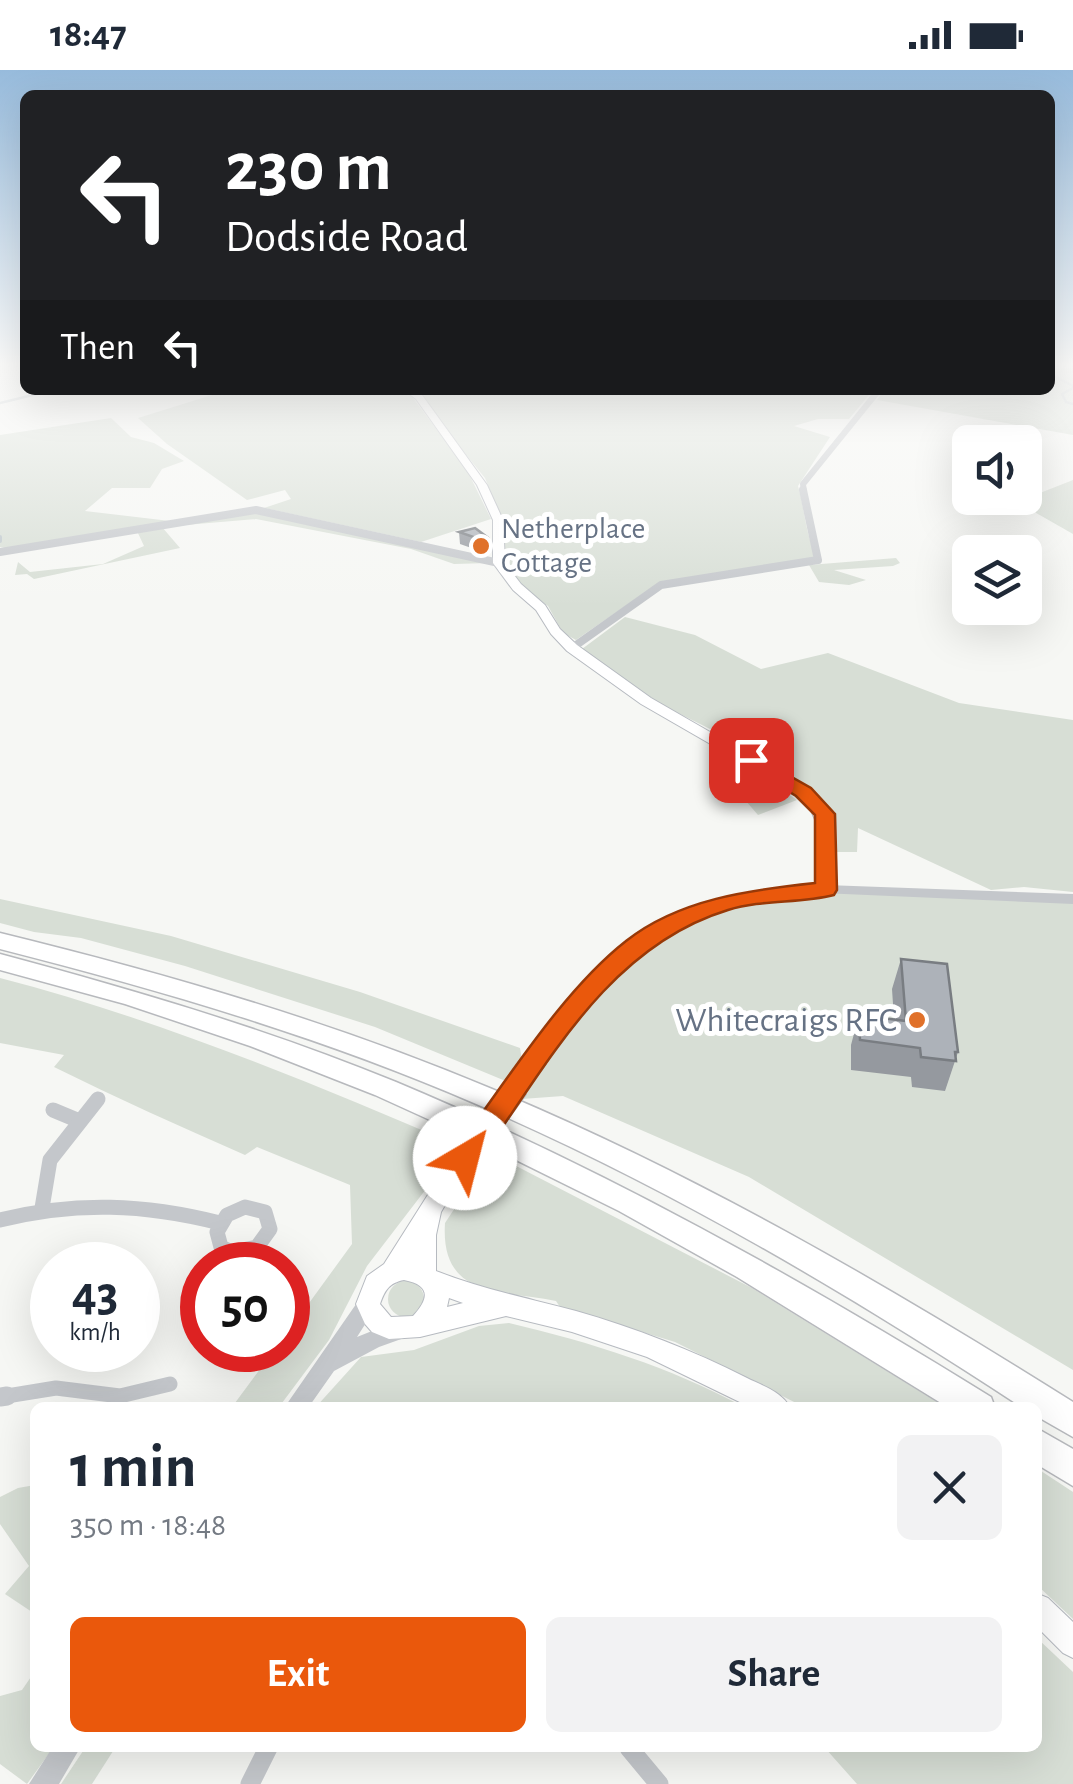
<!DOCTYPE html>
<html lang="en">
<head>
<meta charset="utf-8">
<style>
  :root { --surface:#fff; --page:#f2f2f3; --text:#1f2937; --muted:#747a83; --accent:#ea580c }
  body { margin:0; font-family:"Alegreya Sans",sans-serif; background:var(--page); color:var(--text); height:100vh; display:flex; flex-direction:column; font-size:38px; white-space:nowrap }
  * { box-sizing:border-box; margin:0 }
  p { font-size:32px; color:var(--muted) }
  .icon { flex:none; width:55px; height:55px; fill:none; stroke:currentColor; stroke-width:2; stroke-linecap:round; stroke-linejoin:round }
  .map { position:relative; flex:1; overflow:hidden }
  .drawer { position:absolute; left:30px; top:1332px; width:1012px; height:350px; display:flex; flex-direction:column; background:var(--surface); border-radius:15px; box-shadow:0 10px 40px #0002 }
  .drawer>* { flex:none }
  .banner { position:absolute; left:20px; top:20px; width:1035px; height:305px; border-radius:15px; box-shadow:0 10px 40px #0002; background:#202124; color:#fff; overflow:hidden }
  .buttons { position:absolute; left:952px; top:355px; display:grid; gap:20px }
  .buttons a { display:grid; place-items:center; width:90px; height:90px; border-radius:15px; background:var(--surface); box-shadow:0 10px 40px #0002; font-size:50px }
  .speed { position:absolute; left:30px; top:1172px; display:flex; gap:20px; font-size:50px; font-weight:700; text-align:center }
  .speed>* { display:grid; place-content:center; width:130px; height:130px; border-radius:50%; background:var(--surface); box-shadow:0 10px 40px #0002; line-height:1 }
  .speed small { font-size:25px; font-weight:400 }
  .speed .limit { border:15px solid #d22; background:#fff; color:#111 }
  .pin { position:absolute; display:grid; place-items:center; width:85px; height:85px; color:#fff; margin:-42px; border-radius:20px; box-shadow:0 5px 15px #0006 }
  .me { position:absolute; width:110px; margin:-55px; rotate:37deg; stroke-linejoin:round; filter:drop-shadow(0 0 8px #0008) }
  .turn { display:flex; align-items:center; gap:35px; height:210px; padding:0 40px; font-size:45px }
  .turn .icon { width:130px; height:130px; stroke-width:2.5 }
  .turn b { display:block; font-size:70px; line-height:85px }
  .then { display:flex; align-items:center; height:95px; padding:0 40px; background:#0003; gap:20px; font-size:38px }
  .round { display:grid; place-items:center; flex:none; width:105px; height:105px; border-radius:15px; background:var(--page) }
  .headline { display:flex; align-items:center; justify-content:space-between; height:170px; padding:0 40px }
  h1 { font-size:60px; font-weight:700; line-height:75px }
  .button { display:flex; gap:20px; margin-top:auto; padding:20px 40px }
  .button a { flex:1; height:115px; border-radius:15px; background:var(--accent); color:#fff; font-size:40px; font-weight:700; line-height:115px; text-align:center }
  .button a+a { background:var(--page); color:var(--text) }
  .status { display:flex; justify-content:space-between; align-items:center; height:70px; padding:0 50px; background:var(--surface); direction:ltr }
  .status svg { height:28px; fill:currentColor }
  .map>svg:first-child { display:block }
  .green { fill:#d7ded5 }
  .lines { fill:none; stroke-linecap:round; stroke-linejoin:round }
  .stream-far1 { stroke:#bdc6cb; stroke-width:2.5 }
  .stream { stroke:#bdc6cb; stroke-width:4 }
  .secondary-casing { stroke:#b6bac0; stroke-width:2 }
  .motorway-casing { stroke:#b7b9bd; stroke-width:3 }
  .minor-far4 { stroke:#c4c7cb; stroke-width:6 }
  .minor-far3 { stroke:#c4c7cb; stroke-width:8 }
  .minor-far2 { stroke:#c4c7cb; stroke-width:9 }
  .minor-far1 { stroke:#c4c7cb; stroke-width:15 }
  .minor { stroke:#c4c7cb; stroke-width:19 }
  .tertiary { fill:#c4c7cb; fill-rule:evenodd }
  .secondary { fill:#fff; fill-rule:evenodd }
  .motorway { fill:#fff; fill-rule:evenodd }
  .secondary-bridge-far1-casing { stroke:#b6bac0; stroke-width:20; stroke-linecap:butt }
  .secondary-bridge-casing { stroke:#b6bac0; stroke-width:25; stroke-linecap:butt }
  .secondary-bridge-far1 { stroke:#fff; stroke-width:18 }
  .secondary-bridge { stroke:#fff; stroke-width:22 }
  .wall { fill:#95999f }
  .shaded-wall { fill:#797d82 }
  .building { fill:#adb2b9; stroke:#797d82; stroke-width:2.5 }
  .route { fill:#ea580c; stroke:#983908; stroke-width:2.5 }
  .poi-dot { fill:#e0712a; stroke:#fff; stroke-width:4 }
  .labels { text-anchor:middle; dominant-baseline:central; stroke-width:10; stroke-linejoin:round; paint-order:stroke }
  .far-poi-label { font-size:30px; fill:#667284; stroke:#fff; text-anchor:start }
  .poi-label { font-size:35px; fill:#667284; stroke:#fff; text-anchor:end }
</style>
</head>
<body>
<div class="status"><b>18:47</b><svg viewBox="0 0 49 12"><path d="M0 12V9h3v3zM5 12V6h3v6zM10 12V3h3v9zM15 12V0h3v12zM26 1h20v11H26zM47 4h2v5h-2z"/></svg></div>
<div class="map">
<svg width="1073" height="1714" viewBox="0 0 1073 1714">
  <rect width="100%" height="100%" fill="#f6f7f4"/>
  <g class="green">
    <polygon points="1050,297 1073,298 1073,365 877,330 884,320 1050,320"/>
    <polygon points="228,320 402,320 410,324 467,400 491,449 421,472 269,439 264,438 291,429 285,420 247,430 167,374 138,348"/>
    <path d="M413 320H873L849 349H818L794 356 830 367 798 416C805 440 805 463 816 485L812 489 660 512 576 570 563 563 548 536 513 510 503 490 501 447 485 408Z"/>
    <polygon points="111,348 131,367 154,373 184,391 162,399 150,418 112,418 85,441 170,451 15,480 0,477 0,365"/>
    <polygon points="1073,410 1073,464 1017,432 1068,412"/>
    <polygon points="254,442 489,493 454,494 411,479 256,449 162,457 180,478 34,509 27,504 15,505 18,492 30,502 103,494 144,476 137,461"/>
    <polygon points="896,488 900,493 893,496 834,500 866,510 849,515 819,512 809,495"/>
    <path d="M625 547 695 565 761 599 828 583 959 633 1073 650V822L1024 817 991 820 858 758 857 782H836L835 742 764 691 785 680C751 638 758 650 710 659L662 635 582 579Z"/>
    <polygon points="751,698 797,730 758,745 739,723 721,715"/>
    <polygon points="790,822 1073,826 1073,1300 749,1107 563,1026 508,1030 566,951 668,856"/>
    <polygon points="0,829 171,866 360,922 520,978 522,991 508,1012 375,957 185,896 81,868 34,862 0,853"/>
    <path d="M0 908C158 949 309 1012 459 1076L367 1196 329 1270 279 1337H232L274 1280H288V1262L352 1174 350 1115 257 1077 245 1085C181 1057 117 1028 54 997L64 985 0 973Z"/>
    <path d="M491 1083 752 1218 945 1337H804L675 1272 560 1237 556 1231C502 1220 440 1229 445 1153Z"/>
    <circle cx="406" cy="1229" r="18"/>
    <path d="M509 1253C590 1272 670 1297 744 1337L315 1338 361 1287 414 1280 479 1256Z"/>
    <polygon points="1038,1399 1073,1422 1073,1549 1038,1516"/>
    <polygon points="35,1415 35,1544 5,1524 29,1496 0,1454 0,1427 18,1418"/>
    <polygon points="1038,1569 1073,1602 1073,1714 857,1714 825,1678 1038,1678"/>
    <polygon points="35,1601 35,1678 53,1678 27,1714 0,1694 0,1626 22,1620"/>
    <polygon points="85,1678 115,1678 92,1714 61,1714"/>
  </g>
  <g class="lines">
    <g class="stream-far1">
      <polyline points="1050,304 1073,316"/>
      <polyline points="1073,318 1062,324 1066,332 1073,334"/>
      <polyline points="0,333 53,320"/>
    </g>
    <polyline class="stream" points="0,467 0,471"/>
    <defs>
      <g id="secondary">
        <path d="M404 320H414L422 325 487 415 503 450 505 493 521 514 545 535 560 559 577 575 651 628 809 719C833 740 836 761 835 792 834 803 835 814 832 824 799 831 765 830 732 838 647 858 595 926 546 993H532L529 988C542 966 559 946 576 927 647 843 711 825 818 815 818 781 826 751 799 725L641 634 567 581 551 564 536 540 513 520 493 493V450L477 415 416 329Z"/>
        <path d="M444 1109 452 1112 455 1118 441 1142 436 1165V1201C481 1219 528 1228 576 1241 635 1258 692 1280 747 1308 761 1315 783 1322 790 1338H752L647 1287 572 1262 506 1246 420 1267 389 1269 372 1262 365 1254 356 1234 367 1206 384 1194 436 1112ZM404 1210C430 1215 430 1228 413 1246L391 1247 380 1234C385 1220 389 1213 404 1210ZM449 1228 463 1233 447 1237Z"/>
        <polygon points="1038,1524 1048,1528 1073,1552 1073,1588 1063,1583 1038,1558"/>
      </g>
      <g id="motorway">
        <path d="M0 863C167 904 333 952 492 1019 696 1104 887 1215 1073 1332V1367L1038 1347V1338H1023C848 1223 667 1116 474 1033 321 967 161 920 0 879Z"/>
        <path d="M0 884C134 920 267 959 396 1012 604 1099 799 1208 991 1327L995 1338H949L737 1207 619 1141 498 1081 375 1025 250 976 125 934 0 900Z"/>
        <polygon points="1038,1359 1073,1379 1073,1416 1038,1395"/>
      </g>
    </defs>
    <use href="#secondary" class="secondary-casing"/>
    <use href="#motorway" class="motorway-casing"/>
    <polyline class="minor-far4" points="804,422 803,414 879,320"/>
    <g class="minor-far3">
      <polyline points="0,482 256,440 499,493"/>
      <polyline points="572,578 661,515 818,490 803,420"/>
    </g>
    <polyline class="minor-far2" points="572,578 575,576"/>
    <g class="minor-far1">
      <polyline points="53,1040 77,1050"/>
      <polygon points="245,1137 265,1142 270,1159 257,1177 232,1182 221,1177 217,1162 227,1145"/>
      <polyline points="42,1138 50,1090 98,1029"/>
      <path d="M0 1150C76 1131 145 1134 220 1153"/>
      <polyline points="0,1327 56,1318 120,1326 170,1314"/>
    </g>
    <g class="minor">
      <polyline points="0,1327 7,1326"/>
      <polyline points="629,1678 659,1714"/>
      <polyline points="250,1714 268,1678"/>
    </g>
    <g class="tertiary">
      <polygon points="826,815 1073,824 1073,834 821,823 819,820"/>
      <polygon points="368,1225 375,1227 378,1234 357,1267 397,1251 404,1254 407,1261 404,1268 379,1277 334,1301 308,1338 284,1338 361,1227"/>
      <polygon points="52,1678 80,1678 59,1714 29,1714"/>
    </g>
    <use href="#secondary" class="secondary"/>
    <use href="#motorway" class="motorway"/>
    <defs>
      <polyline id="secondary-bridge-far1" points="516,1020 539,988"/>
      <polyline id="secondary-bridge" points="444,1118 517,1017"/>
    </defs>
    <use href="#secondary-bridge-far1" class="secondary-bridge-far1-casing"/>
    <use href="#secondary-bridge" class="secondary-bridge-casing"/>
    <use href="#secondary-bridge-far1" class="secondary-bridge-far1"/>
    <use href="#secondary-bridge" class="secondary-bridge"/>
  </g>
  <g class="wall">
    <polygon points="475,458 487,479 480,481 460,474 459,462"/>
    <polygon points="901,889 958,982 945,1021 912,1017 911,1007 851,1000 851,975 859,945 894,949 892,919"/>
  </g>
  <polygon class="shaded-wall" points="487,467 487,479 480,481 479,469"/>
  <g class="building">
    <polygon points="475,458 487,467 479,469 459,462"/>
    <polygon points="901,889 947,894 958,982 955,982 956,991 921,987 920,978 860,970 859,945 906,951"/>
  </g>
  <linearGradient id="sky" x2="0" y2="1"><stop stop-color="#97bbdc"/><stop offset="0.55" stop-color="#fbfbfa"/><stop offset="1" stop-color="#fbfbfa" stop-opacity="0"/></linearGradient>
  <rect width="1073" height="536" fill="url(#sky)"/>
  <path class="route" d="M751 684 811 718 835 744 837 820 834 825C799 834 763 829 728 840 606 877 545 999 475 1097L465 1100 455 1097 451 1088 455 1080C505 1014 561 922 626 871 679 829 750 820 815 813V745L796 726 744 694V686Z"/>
  <g class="poi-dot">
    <circle cx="481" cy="476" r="10"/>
    <circle cx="917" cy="950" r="10"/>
  </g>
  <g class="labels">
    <g class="far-poi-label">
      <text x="501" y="459">Netherplace<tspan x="501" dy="34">Cottage</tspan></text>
    </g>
    <g class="poi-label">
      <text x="897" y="950">Whitecraigs RFC</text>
    </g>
  </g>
</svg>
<div class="buttons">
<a><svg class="icon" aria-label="sound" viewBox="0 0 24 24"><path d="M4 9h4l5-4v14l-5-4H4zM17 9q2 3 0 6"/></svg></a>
<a><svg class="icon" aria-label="layers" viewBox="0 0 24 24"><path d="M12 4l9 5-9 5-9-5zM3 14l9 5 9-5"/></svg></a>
</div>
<div class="speed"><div>43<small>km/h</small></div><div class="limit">50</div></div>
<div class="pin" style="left:751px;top:690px;background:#d93025"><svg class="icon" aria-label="arrive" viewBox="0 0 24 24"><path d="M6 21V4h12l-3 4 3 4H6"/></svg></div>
<svg class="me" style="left:465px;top:1088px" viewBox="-20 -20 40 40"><circle r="19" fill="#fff"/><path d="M0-13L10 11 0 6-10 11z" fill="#ea580c"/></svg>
<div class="banner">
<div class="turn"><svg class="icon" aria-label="left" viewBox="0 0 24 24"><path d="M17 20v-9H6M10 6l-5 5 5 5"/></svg><div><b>230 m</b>Dodside Road</div></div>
<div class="then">Then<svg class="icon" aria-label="left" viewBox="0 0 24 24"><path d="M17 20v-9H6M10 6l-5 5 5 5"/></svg></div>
</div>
<section class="drawer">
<div class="headline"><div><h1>1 min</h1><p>350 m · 18:48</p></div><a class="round"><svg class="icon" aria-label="close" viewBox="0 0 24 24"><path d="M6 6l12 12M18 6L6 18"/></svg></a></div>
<div class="button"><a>Exit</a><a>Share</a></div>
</section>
</div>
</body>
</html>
